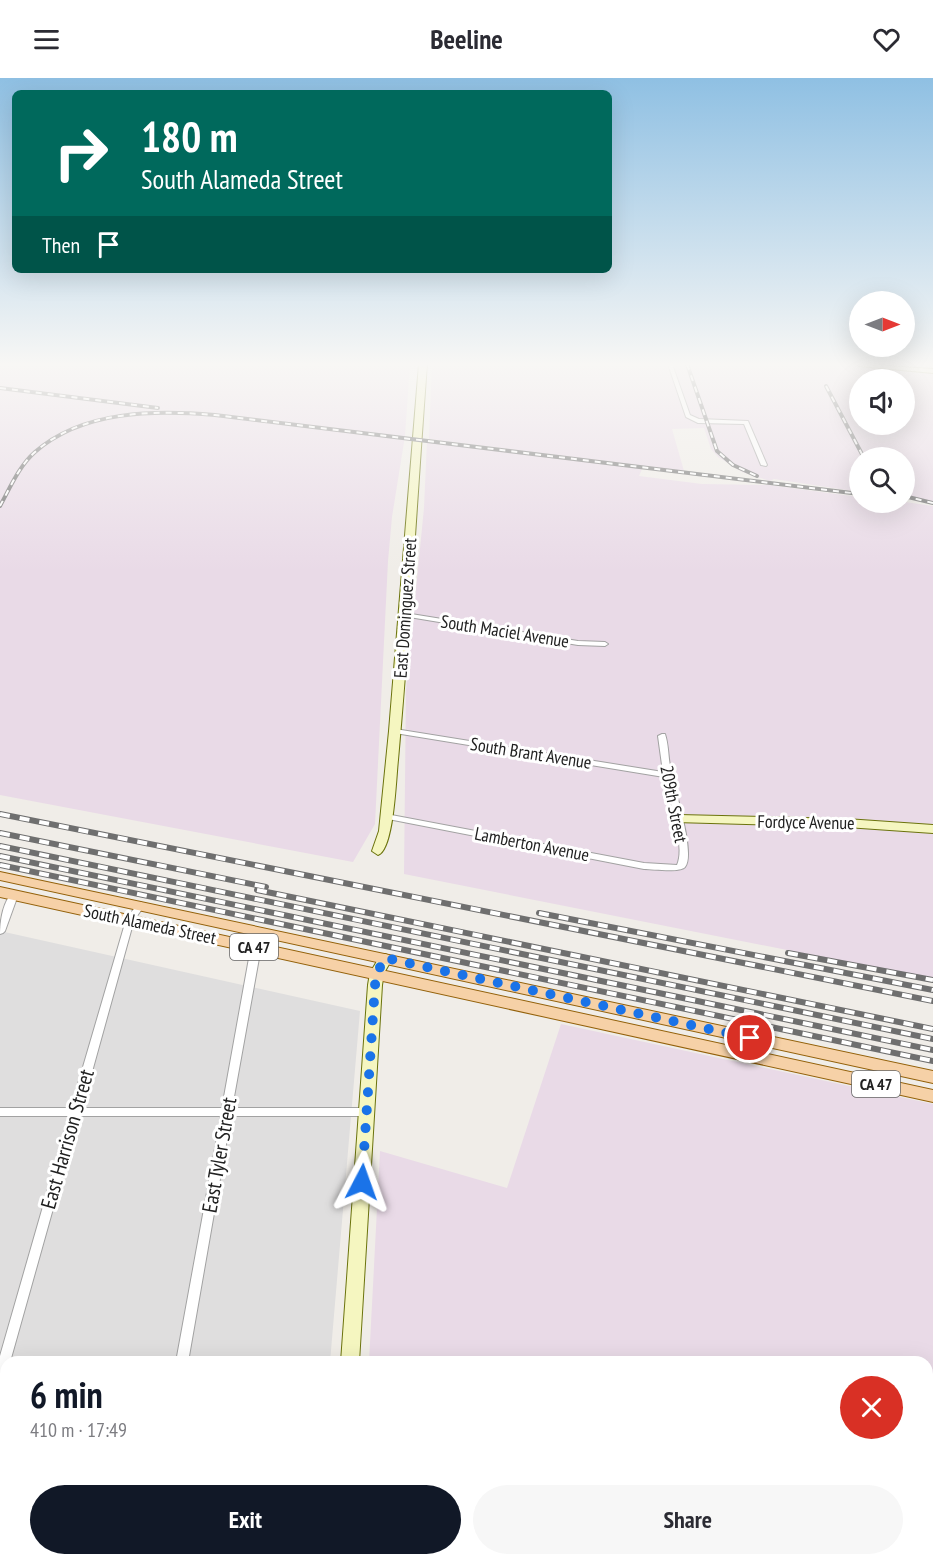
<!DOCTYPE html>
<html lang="en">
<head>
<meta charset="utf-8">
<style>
  :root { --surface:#fff; --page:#f7f7f7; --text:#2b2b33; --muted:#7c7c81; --accent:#111827 }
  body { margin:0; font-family:"PT Sans Narrow",sans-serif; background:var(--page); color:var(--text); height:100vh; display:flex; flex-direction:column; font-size:22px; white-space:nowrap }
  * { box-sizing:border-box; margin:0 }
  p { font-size:20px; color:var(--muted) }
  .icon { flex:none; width:33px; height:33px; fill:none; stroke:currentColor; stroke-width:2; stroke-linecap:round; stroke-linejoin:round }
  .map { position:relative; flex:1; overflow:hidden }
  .details { position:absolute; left:0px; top:1278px; width:933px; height:210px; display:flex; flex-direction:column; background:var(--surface); border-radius:18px 18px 0 0; box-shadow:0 6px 24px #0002 }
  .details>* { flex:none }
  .hud { position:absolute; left:12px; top:12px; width:600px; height:183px; border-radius:9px; box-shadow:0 6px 24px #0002; background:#00695c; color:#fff; overflow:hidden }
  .needle { width:39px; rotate:90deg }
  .controls { position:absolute; left:849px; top:213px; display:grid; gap:12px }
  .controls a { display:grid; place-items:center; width:66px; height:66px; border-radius:50%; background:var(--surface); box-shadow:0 6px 24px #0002; font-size:30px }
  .pin { position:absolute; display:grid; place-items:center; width:51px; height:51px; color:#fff; margin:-26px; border:3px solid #fff; border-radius:50%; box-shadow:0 2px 6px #0007 }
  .me { position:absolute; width:66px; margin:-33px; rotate:4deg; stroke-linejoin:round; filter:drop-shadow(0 0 4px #0008) }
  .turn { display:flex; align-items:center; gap:21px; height:126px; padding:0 30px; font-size:27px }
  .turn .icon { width:78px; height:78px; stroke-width:2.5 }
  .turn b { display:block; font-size:42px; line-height:51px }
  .then { display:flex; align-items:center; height:57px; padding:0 30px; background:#0003; gap:12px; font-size:22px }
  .round { display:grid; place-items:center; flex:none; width:63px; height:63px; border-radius:32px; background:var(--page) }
  .overview { display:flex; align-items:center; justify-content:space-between; height:102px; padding:0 30px }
  h1 { font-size:36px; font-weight:700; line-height:45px; color:var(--accent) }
  .cta { display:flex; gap:12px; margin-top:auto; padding:12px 30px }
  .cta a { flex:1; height:69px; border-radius:36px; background:var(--accent); color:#fff; font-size:24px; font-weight:700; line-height:69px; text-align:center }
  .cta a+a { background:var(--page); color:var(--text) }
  header { display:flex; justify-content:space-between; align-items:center; height:78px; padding:0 30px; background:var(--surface); font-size:27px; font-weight:700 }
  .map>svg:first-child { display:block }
  .residential { fill:#dfdede }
  .industrial { fill:#e9dae7; fill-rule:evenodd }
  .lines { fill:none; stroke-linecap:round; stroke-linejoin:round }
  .street-casing { stroke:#a2a2a2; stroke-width:2 }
  .secondary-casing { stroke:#6b730c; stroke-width:2 }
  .primary-casing { stroke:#93610a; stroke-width:2 }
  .street { fill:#fff; fill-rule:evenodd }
  .secondary { fill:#f5f6c0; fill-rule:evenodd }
  .primary { fill:#f6d1a7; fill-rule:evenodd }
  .rail-far1-casing { stroke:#6f6f6f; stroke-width:4 }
  .rail-casing { stroke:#6f6f6f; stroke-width:6 }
  .rail-far1 { stroke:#fff; stroke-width:2; stroke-dasharray:6; stroke-linecap:butt }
  .rail { stroke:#fff; stroke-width:4; stroke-dasharray:10; stroke-linecap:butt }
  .route { stroke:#1a73e8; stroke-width:10; stroke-dasharray:0 18 }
  .labels { text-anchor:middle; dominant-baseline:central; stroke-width:6; stroke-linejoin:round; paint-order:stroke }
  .shield { fill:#fff; stroke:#646464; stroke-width:1.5 }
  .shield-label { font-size:16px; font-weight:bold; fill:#212121 }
  .street-label { font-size:18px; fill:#212121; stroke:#fff }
  .near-street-label { font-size:21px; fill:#212121; stroke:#fff }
</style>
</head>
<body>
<header><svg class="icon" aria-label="menu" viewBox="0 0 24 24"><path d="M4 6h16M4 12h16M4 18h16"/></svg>Beeline<svg class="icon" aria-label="heart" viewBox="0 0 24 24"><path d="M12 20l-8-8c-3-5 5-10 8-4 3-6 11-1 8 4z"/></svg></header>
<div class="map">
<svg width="933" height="1488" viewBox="0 0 933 1488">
  <rect width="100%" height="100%" fill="#f0ede8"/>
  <polygon class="residential" points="0,853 360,933 330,1284 6,1284 6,1482 313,1482 312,1488 0,1488"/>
  <g class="industrial">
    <polygon points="0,286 410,286 405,358 392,439 388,483 375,746 353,784 0,717"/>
    <path d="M432 286H842L933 295V423L905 419 904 380H860L859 414 774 401 770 403 742 394 718 379 711 371 704 350 672 351 684 393 429 361ZM860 302H904V346H860Z"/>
    <polygon points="427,363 643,389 639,398 702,406 769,407 859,419 860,424 905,424 933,428 933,901 404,796 406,612 424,430"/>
    <polygon points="561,946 933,1026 933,1488 358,1488 358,1482 927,1482 927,1284 369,1284 380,1073 507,1110"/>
  </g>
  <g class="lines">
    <defs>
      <g id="street">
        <polygon points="668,286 672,286 690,337 699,341 748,343 767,387 766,388 761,387 744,346 698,345 686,339"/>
        <polygon points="405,535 578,563 605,564 608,566 605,568 578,567 403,538 402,537"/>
        <path d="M392 651H395L663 694 658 658 662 656H665C669 668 668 681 671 693 674 710 696 776 685 789 680 795 652 791 644 791L383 740 382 738 383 736H386L644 785 677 787C686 768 669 720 664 699L395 655 391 653Z"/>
        <path d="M14 814 18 817 5 853 3 855 0 856C0 844 3 821 14 814Z"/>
        <polygon points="141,824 145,827 134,842 82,1030 222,1030 251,869 253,867 259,867 261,869 232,1030 367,1030 371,1031 372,1034 371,1037 367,1038 231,1038 188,1284 176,1284 221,1038 79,1038 10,1284 6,1284 6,1299 4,1303 0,1305 0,1278 69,1038 0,1038 0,1030 71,1030 126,842 138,825"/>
        <polygon points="140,1482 154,1482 153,1488 139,1488"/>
      </g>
      <g id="secondary">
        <path d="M419 286H427C417 418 410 550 398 682 396 699 394 772 378 777L372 773 379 753 389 653Z"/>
        <polygon points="856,286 933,291 933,295 859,288"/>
        <polygon points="679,737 846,741 933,747 933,755 846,749 675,744 673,741 675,738"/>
        <polygon points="385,876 390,878 392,881 384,895 382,907 359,1284 341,1284 368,907 370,895 380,878"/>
        <rect x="327" y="1482" width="20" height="6"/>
      </g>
      <g id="primary">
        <polygon points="0,794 933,993 933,1005 0,802"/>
        <polygon points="0,809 933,1012 933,1024 0,819"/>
      </g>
    </defs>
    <use href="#street" class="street-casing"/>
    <use href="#secondary" class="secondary-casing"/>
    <use href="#primary" class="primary-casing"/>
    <use href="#street" class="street"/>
    <use href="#secondary" class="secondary"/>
    <use href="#primary" class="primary"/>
    <defs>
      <g id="rail-far1">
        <polyline points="687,286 717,373 733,387 757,398"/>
        <polyline points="826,308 864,380"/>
        <polyline points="0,310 158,330"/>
        <polyline points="904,418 933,425"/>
        <path d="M0 428C10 410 19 388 35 374 83 332 155 332 215 337L860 416"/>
      </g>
      <g id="rail">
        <polyline points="0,736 933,923"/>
        <polyline points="0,755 266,809"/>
        <polyline points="0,768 933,961"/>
        <polyline points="0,778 933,972"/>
        <polyline points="0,787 933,983"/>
        <polyline points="257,812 933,951"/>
        <polyline points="539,835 933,912"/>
        <polyline points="788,875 933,902"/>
      </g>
    </defs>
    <use href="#rail-far1" class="rail-far1-casing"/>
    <use href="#rail" class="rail-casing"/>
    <use href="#rail-far1" class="rail-far1"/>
    <use href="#rail" class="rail"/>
  </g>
  <linearGradient id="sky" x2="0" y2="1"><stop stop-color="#8fc0e3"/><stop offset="0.58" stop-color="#f8f7f5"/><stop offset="1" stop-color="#f8f7f5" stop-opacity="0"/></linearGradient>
  <rect width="933" height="494" fill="url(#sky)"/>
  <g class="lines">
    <polyline class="route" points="362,1104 375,907 377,895 385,880 750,960"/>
  </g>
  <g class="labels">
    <g class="shield">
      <rect x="230" y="856" width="48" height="26" rx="4.5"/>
      <rect x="852" y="993" width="48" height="26" rx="4.5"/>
    </g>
    <g class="shield-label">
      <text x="254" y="869">CA 47</text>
      <text x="876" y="1006">CA 47</text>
    </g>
    <g class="street-label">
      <text transform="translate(405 530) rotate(-86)">East Dominguez Street</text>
      <text transform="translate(505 553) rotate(9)">South Maciel Avenue</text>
      <text transform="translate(531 675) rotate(9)">South Brant Avenue</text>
      <text transform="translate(674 726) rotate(79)">209th Street</text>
      <text transform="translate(806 744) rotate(1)">Fordyce Avenue</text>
      <text transform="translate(532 766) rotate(11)">Lamberton Avenue</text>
      <text transform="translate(150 846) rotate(12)">South Alameda Street</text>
    </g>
    <g class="near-street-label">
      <text transform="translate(67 1061) rotate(-74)">East Harrison Street</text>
      <text transform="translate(219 1077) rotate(-80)">East Tyler Street</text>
    </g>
  </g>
</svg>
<div class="controls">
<a><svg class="needle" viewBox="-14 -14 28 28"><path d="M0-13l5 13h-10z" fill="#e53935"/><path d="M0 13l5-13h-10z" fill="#7c7c81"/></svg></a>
<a><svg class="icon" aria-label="sound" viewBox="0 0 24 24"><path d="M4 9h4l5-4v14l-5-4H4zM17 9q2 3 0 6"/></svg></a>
<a><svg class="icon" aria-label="search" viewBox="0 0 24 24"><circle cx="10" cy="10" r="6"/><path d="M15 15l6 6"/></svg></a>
</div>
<div class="pin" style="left:750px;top:960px;background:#d93025"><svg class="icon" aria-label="arrive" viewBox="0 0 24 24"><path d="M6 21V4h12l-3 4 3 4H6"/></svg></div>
<svg class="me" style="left:362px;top:1104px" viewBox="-20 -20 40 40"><path d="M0-17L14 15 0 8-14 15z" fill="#1a73e8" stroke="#fff" stroke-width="4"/></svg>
<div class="hud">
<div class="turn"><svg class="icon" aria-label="right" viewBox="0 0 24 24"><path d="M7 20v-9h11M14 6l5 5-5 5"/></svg><div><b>180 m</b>South Alameda Street</div></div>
<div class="then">Then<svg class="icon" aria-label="arrive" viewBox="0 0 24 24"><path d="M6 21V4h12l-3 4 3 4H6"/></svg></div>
</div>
<section class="details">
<div class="overview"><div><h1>6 min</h1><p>410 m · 17:49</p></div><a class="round" style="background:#d93025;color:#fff"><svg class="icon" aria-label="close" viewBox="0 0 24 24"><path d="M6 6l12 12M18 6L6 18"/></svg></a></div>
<div class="cta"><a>Exit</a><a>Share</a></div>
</section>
</div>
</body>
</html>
